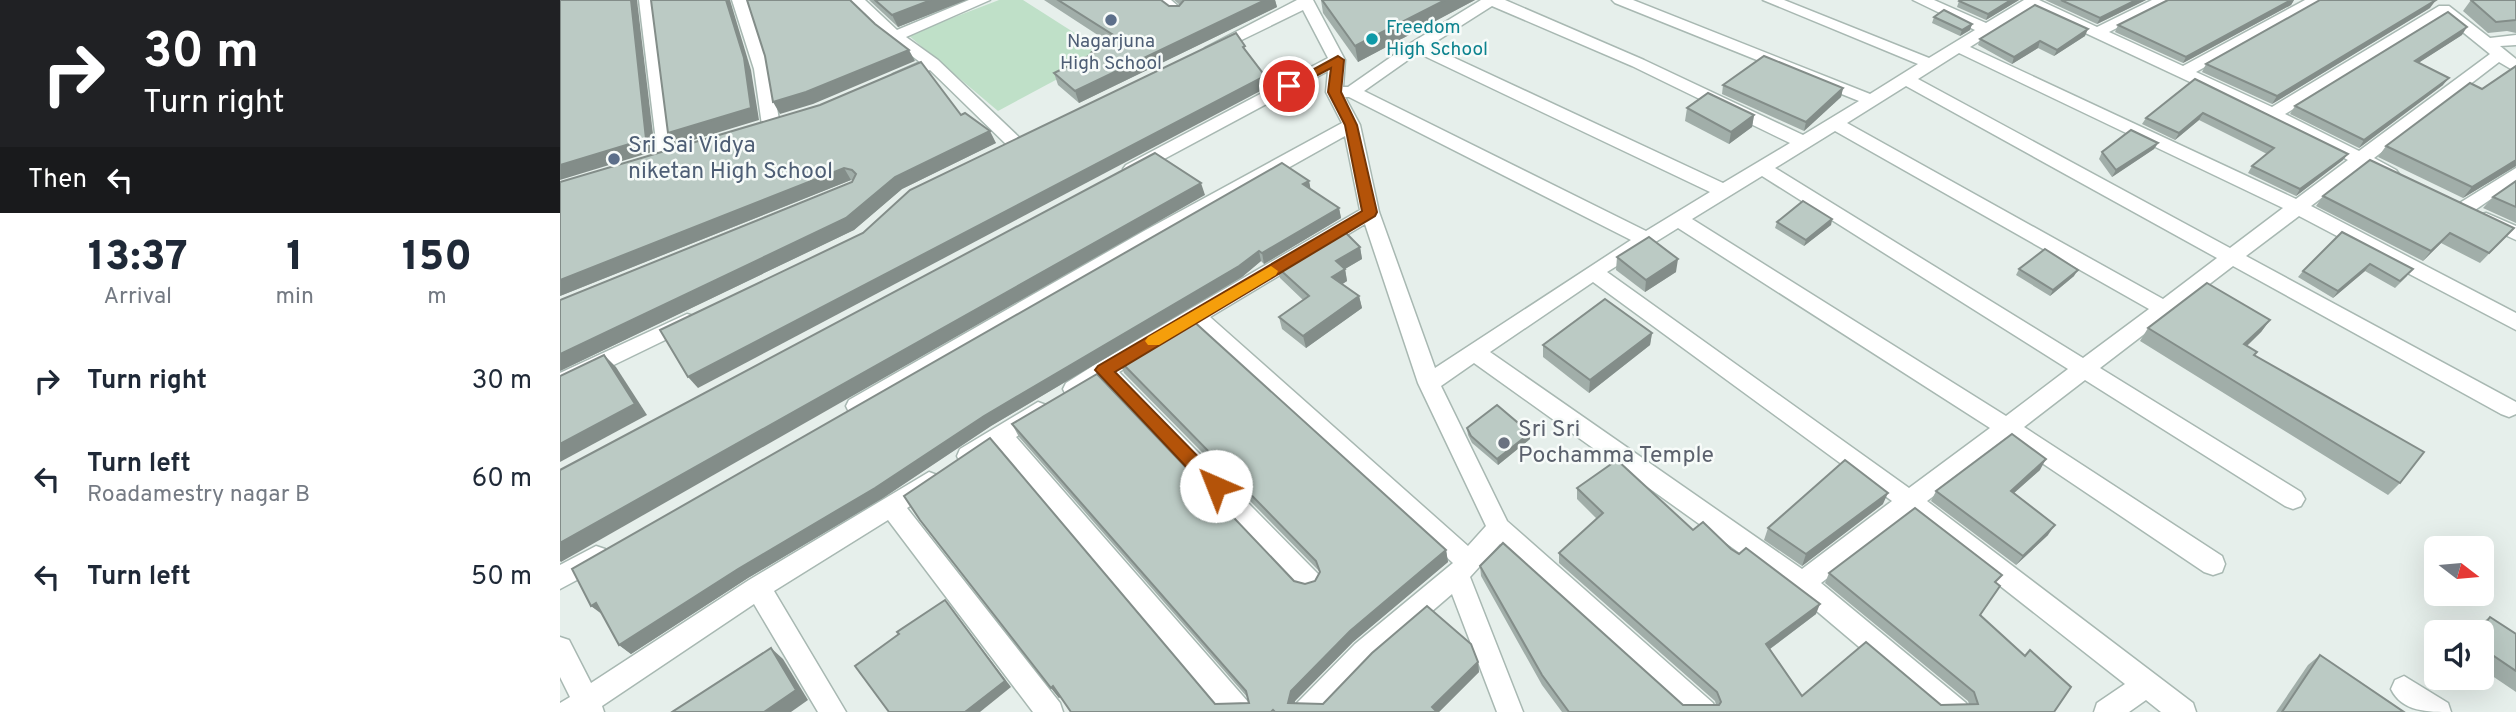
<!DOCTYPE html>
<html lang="en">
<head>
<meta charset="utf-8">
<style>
  :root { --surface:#fff; --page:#f6f6f7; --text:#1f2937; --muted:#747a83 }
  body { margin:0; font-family:Overpass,sans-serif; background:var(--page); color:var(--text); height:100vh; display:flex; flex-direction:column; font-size:26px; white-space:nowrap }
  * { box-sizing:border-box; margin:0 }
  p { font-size:23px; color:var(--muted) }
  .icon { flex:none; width:38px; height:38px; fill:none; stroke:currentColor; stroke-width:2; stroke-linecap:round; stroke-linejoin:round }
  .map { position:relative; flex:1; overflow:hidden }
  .drawer { display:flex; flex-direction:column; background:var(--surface); width:560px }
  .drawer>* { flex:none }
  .hud { background:#202124; color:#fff; overflow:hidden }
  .needle { width:46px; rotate:106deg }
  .tools { position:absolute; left:1864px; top:536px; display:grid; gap:14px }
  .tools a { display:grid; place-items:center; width:70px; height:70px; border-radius:10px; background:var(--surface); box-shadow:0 7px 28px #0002; font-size:35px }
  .pin { position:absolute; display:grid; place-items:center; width:60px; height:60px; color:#fff; margin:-30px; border:4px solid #fff; border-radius:50%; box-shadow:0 2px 7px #0007 }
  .me { position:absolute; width:77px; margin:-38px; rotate:316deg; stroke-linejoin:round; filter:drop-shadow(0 0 5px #0008) }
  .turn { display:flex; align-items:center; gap:24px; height:147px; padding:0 28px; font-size:32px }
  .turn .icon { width:91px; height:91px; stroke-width:2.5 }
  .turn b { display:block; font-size:49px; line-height:60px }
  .then { display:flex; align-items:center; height:66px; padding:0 28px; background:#0003; gap:14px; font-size:26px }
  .eta { display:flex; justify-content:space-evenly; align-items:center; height:119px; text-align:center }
  .eta b { font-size:42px; font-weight:800; line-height:49px }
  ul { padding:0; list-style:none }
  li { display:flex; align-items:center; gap:21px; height:98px; padding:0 28px }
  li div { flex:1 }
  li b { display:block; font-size:26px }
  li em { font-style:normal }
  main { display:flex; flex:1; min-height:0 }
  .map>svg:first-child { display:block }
  .green { fill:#bfe0c8 }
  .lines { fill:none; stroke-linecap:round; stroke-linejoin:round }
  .minor-casing { stroke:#a8b8b2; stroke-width:3 }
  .minor { fill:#fff; fill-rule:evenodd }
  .wall { fill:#a1aea9 }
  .shaded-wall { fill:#838d89 }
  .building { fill:#bbcac4; stroke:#838d89; stroke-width:2 }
  .route { fill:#b45309; stroke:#753606; stroke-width:2 }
  .slow { fill:#f59e0b }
  .service-dot { fill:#5c6f8a; stroke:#f7fbf9; stroke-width:2.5 }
  .culture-dot { fill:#0f9aa8; stroke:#f7fbf9; stroke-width:2.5 }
  .worship-dot { fill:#6b7280; stroke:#f7fbf9; stroke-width:2.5 }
  .labels { text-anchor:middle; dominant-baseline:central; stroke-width:5; stroke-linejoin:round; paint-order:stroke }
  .far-culture-label { font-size:19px; fill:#0d838f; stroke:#f7fbf9; text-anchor:start }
  .far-service-label { font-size:19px; fill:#4e5e75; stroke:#f7fbf9 }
  .service-label { font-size:23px; fill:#4e5e75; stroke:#f7fbf9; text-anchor:start }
  .worship-label { font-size:23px; fill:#5b616d; stroke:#f7fbf9; text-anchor:start }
</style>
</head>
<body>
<main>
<section class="drawer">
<div class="hud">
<div class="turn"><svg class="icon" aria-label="right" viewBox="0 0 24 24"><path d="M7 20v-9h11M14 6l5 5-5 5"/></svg><div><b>30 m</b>Turn right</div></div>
<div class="then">Then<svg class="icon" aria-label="left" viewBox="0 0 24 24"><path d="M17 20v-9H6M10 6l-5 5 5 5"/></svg></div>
</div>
<div class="eta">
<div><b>13:37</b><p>Arrival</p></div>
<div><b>1</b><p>min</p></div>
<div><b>150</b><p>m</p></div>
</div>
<ul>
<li><svg class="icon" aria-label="right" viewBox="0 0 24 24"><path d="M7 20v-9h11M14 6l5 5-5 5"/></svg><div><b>Turn right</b></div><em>30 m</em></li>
<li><svg class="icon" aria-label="left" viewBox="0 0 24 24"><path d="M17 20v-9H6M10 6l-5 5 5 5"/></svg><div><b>Turn left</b><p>Roadamestry nagar B</p></div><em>60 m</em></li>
<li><svg class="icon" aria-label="left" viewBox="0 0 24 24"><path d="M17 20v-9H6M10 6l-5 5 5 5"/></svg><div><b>Turn left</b></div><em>50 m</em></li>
</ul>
</section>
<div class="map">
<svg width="1956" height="712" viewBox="0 0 1956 712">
  <rect width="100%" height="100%" fill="#e6efeb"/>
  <polygon class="green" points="439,0 463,0 546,53 438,111 348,35"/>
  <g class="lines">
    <defs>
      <g id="minor">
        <polygon points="79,0 95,0 116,158 107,164 98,158"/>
        <polygon points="172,0 188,0 210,69 220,125 217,129 211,130 202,125 194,69"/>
        <polygon points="288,0 305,0 337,30 409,0 430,0 346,37 378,60 461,139 464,143 461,147 449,147 370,70 345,80 333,80 331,77 333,74 360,62 329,39"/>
        <polygon points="594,0 611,0 625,12 622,15 612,15"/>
        <path d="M737 0H753L785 60 783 87H788L851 43 921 0H945L1084 60 1243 135 1299 101 1055 3 1052 0H1073L1310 94 1358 64 1203 0H1224L1369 58 1415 30 1353 0H1374L1426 23 1464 0H1479L1537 27 1592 0H1612L1549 32 1623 66 1745 0H1764L1636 72 1712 107 1879 6H1889L1930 38 1956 35V45L1940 46 1956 59V72L1939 62 1814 158 1836 170 1839 174 1836 178H1824L1802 167 1751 206 1956 313V330L1739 216 1686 256 1956 402V414L1949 417 1941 414 1673 266 1540 368 1741 492 1745 499 1741 506 1733 509 1725 506 1525 380 1464 427 1662 556 1665 564 1662 572 1653 575 1644 572 1448 440 1367 501 1633 703 1636 712H1601L1586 700 1569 712H1534L1537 703 1565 684 1350 515 1261 583 1406 703 1409 712H1376L1233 591 914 363 881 386 947 521 1153 703 1156 712H1123L940 544 910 577 963 712H937L892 594 813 662 765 712H734L737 703 795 644 893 563 635 327 559 372 758 574 761 582 758 590 749 593 740 590 543 382 514 397 506 395 503 389 506 383 536 364 800 210 785 136 598 241 305 412 297 415 289 412 286 406 289 400 584 231 782 123 766 92 768 71 578 173 572 175 563 169 566 165 768 58 743 10 659 51 653 53 645 48ZM932 6 1072 66 1230 143 1163 183 869 46ZM1472 8 1707 118 1788 160 1736 199 1410 47ZM1883 16 1930 54 1799 151 1725 114ZM858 53 1150 192 1086 231 804 91ZM1399 53 1723 208 1670 248 1358 79ZM1346 86 1657 258 1603 299 1287 123ZM785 97H789L1071 240 875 368 819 212 800 125ZM1275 131 1589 309 1523 358 1215 168ZM1202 176 1508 369 1446 416 1132 219ZM805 224 858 383 926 526 908 546 650 317ZM1118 228 1430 428 1349 488 1047 272ZM1033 282 1332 501 1242 569 930 352Z"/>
        <polygon points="1956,168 1956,182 1912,212 1898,212 1896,208 1898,204"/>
        <polygon points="1926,213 1956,226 1956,240 1919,223 1917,219 1919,215"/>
        <polygon points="127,314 134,316 137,321 134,326 0,391 0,373"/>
        <path d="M478 402 486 405 489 411 486 417 456 437 689 703 692 712H662L439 448C426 456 415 468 400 463L397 456 400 449Z"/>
        <polygon points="369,472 377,475 381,482 377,489 347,508 500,703 503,712 473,712 328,520 214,591 286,712 258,712 194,604 42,706 44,712 0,712 0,703 10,697 0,677 0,637 9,640 31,683 189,580"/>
        <polygon points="36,546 45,549 48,557 45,565 0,589 0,565"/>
        <path d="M1844 676 1888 703 1891 712C1868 712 1842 712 1831 689L1835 680Z"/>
      </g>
    </defs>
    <use href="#minor" class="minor-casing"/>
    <use href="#minor" class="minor"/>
  </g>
  <g class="wall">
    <polygon points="309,0 406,0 338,27"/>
    <polygon points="484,0 601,0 609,6 619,6 620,5 614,0 715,0 717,7 519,103 498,85 494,73 533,54 532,52 550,43"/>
    <polygon points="761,0 915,0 798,62 763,13"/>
    <polygon points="1459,0 1426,20 1397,7 1399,1"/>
    <polygon points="1485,0 1586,0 1537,24"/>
    <polygon points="1608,0 1734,0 1731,5 1623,63 1555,32 1558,25"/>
    <polygon points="1911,0 1956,0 1956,33 1947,31 1928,33 1903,11"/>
    <polygon points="1870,8 1712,104 1642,72 1646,64"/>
    <polygon points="1374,17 1412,24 1410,30 1400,36 1372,23"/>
    <polygon points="1902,35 1858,63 1883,85 1799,148 1730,114 1735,106"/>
    <polygon points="1525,36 1494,56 1478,48 1452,64 1418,45 1420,39"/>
    <polygon points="1956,66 1956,166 1903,198 1818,157 1826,146 1922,89"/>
    <polygon points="1635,79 1783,160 1736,196 1688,173 1692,166 1707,154 1639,120 1615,140 1582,124 1586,118"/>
    <polygon points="1163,85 1283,88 1281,97 1244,131 1162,94"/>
    <polygon points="1127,108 1194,115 1192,127 1169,144 1125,121"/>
    <polygon points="401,115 436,143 342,189 294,230 0,371 0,300 292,182 293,180 291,180 0,296 0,182"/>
    <polygon points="1598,143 1594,149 1552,177 1539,159 1542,152"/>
    <polygon points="749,181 750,189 779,208 781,218 704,264 701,261 682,277 431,426 323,498 188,578 71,654 59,645 42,613 31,606"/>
    <polygon points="1956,181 1956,223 1923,208 1933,197"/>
    <polygon points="1763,196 1954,228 1920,263 1881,243 1863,261 1756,206"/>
    <polygon points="1272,219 1271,225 1244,246 1215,228 1217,222"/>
    <polygon points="1782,232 1847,276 1835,288 1805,271 1773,298 1738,277 1743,271"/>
    <polygon points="800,247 802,259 785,269 787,281 782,284 799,296 802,308 746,348 722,329 719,317 743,300 720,278 717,267"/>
    <polygon points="1057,257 1116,272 1085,292 1056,270"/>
    <polygon points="1459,269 1514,276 1490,296 1456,275"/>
    <polygon points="1710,320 1701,332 1687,346 1695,356 1840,483 1828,495 1580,341 1588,328"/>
    <polygon points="1092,333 1090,345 1029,393 983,357 983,345"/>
    <polygon points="559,360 886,550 888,562 793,642 735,701 735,703 763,704 918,662 919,672 879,712 511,712 501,697 499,698 360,520 655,704 689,703 688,698 459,437 452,424 734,581 745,584 755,581 760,572 564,373"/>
    <polygon points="907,428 970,439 938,465 912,443 908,435"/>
    <polygon points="1480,470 1454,493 1488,535 1456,565 1371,501 1376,491"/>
    <polygon points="1017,488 1133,530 1171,549 1256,614 1210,649 1242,696 1381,705 1409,704 1408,701 1265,583 1269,573 1437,583 1421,615 1494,712 1002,712 982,685 921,576 920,566 1123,705 1156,705 1155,701 999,563 999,553 1037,519 1017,499"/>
    <polygon points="1323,504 1242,566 1204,540 1208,528"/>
    <polygon points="1930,617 1956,634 1956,692 1922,669 1922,632 1912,632 1915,627"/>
    <polygon points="1760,655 1844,712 1716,712 1748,665"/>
  </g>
  <g class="shaded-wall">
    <polygon points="71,0 77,0 95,151 0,180 0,165"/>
    <polygon points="166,0 170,0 191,70 199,120 117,145 108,133"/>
    <polygon points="371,0 406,0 338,27 332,15"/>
    <polygon points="705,0 715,0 717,7 519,103 515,91"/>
    <polygon points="885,0 915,0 798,62 795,46"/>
    <polygon points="1451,0 1459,0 1426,20 1428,14"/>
    <polygon points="1576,0 1586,0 1537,24 1540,18"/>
    <polygon points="1731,0 1734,0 1731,5 1623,63 1626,57"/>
    <polygon points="1876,0 1870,8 1712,104 1717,96"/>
    <polygon points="1412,24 1410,30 1400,36 1402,30"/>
    <polygon points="1907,27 1902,35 1849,69 1855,61"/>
    <polygon points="1528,29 1525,36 1494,56 1497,50"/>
    <polygon points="1480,41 1478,48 1452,64 1454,57"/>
    <polygon points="349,50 355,61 253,104 220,114 213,102"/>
    <polygon points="705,76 708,87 138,388 128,377"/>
    <polygon points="1889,78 1883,85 1799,148 1804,140"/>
    <polygon points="1283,88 1281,97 1244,131 1246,122"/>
    <polygon points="1643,113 1639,120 1615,140 1619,133"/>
    <polygon points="1194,115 1192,127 1169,144 1171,132"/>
    <polygon points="430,131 436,143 342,189 294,230 0,371 0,354 335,177"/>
    <polygon points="1598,143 1594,149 1552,177 1556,170"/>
    <polygon points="1788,154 1783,160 1736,196 1740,189"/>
    <polygon points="1956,160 1956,166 1903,198 1912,187"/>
    <polygon points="284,168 291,180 0,296 0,280"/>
    <polygon points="749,181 751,191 743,184"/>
    <polygon points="641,183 645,195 1,562 0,561 0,543"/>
    <polygon points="779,208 781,218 704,264 702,253"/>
    <polygon points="1272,219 1271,225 1244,246 1246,240"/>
    <polygon points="1890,233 1881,243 1863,261 1871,251"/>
    <polygon points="800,247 802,259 778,273 776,261"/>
    <polygon points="699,251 701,261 682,277 431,426 323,498 188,578 71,654 59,645 178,569 424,416"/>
    <polygon points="1118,259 1116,272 1085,292 1086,280"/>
    <polygon points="1810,264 1805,271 1773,298 1778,291"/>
    <polygon points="785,269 787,281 775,289 772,277"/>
    <polygon points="1518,270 1514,276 1490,296 1493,290"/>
    <polygon points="799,296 802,308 746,348 743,336"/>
    <polygon points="1710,320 1701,332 1675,357 1684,344"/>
    <polygon points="1092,333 1090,345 1029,393 1030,380"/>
    <polygon points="44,355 56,367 87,415 0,462 0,444"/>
    <polygon points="970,433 970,439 938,465 937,459"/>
    <polygon points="1486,459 1480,470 1445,501 1451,491"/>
    <polygon points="1328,493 1323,504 1242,566 1246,554"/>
    <polygon points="1495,525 1488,535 1456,565 1463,556"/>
    <polygon points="886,550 888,562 793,642 735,701 732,712 728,703 731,691 790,631"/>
    <polygon points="385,600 451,687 420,712 405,712"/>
    <polygon points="36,603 43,615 31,606"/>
    <polygon points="1260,604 1256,614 1203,654 1206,644"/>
    <polygon points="211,648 223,659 248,700 231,712 204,712"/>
    <polygon points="918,662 919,672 879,712 873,712 872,707"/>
    <polygon points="493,686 501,696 499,698 491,688"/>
  </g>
  <g class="building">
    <polygon points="0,0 71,0 86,139 0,165"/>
    <polygon points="91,0 166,0 184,58 191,108 108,133"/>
    <polygon points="187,0 290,0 315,24 349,50 246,92 213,102 205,56"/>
    <polygon points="315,0 371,0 332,15"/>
    <polygon points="498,0 601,0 609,6 619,6 624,0 705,0 515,91 494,73 535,53 532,52 558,38"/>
    <polygon points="762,0 885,0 795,46"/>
    <polygon points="1400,0 1451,0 1428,14 1399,1"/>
    <polygon points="1501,0 1576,0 1540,18"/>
    <polygon points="1608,0 1731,0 1626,57 1558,25"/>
    <polygon points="1760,0 1876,0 1717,96 1646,64"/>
    <polygon points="1911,0 1956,0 1956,20 1936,22"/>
    <polygon points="1475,5 1528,29 1497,50 1480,41 1454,57 1420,39"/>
    <polygon points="1384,10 1412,24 1402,30 1374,17"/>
    <polygon points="1888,12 1907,27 1855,61 1889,78 1804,140 1735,106"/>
    <polygon points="676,33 685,46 683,47 705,76 128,377 100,330 303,233 350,190"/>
    <polygon points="1204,56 1283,88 1246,122 1163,85"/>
    <polygon points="361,62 401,115 405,113 430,131 335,177 286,218 0,354 0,300 292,182 296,174 292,170 284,168 0,280 0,182 260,105"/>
    <polygon points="1956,66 1956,160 1912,187 1826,146 1910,83 1922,89"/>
    <polygon points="1635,79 1788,154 1740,189 1692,166 1714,148 1643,113 1619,133 1586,118"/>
    <polygon points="1148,93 1194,115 1171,132 1127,108"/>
    <polygon points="1571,130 1598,143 1556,170 1542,152"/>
    <polygon points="595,153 641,183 0,543 0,470"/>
    <polygon points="1810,160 1954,228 1929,253 1890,233 1871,251 1763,196"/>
    <polygon points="722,163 749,181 743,184 779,208 702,253 699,251 679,266 424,416 315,488 178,569 59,645 36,603 31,606 12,569"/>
    <polygon points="1956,181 1956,207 1933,197"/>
    <polygon points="1243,201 1272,219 1246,240 1217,222"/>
    <polygon points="781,228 800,247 776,261 785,269 772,277 799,296 743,336 719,317 749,296 717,267"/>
    <polygon points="1782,232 1853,269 1840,281 1810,264 1778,291 1743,271"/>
    <polygon points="1089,237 1118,259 1086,280 1057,257"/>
    <polygon points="1485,249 1518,270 1493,290 1459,269"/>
    <polygon points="1647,283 1710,320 1684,344 1697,352 1694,355 1864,452 1840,483 1588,328"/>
    <polygon points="1045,299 1092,333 1030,380 983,345"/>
    <polygon points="630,318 886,550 790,631 731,691 728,703 763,704 812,653 867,606 911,644 918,662 872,707 877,712 715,712 713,710 711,712 511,712 493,686 491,688 360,520 344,496 430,438 655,704 689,703 686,691 452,424 537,374 734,581 745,584 755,581 760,572 756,561 559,360"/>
    <polygon points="44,355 75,404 0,444 0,376"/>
    <polygon points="937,405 970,433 937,459 911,436 907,428"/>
    <polygon points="1452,434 1486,459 1451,491 1495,525 1463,556 1376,491"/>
    <polygon points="1057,460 1133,530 1143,522 1171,549 1179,554 1186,548 1260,604 1206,644 1242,696 1306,642 1381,705 1418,704 1414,692 1269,573 1355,508 1442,575 1435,582 1440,586 1420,615 1465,656 1470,650 1511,687 1494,712 1009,712 982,675 920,566 943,543 1123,705 1159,705 1161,702 1157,692 999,553 1043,513 1017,488"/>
    <polygon points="1285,460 1328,493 1246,554 1208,528"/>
    <polygon points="385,600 445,681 405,712 329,712 295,666 339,634 337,632"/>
    <polygon points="1930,617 1956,634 1956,671 1922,648 1922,632 1919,632"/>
    <polygon points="211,648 236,690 204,712 112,712"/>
    <polygon points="1760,655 1844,712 1722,712"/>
  </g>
  <polygon class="route" points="778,56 784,60 781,92 797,125 817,212 815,216 555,372 662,481 664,486 662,491 656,493 649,491 535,370 538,366 802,211 785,125 768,92 771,68 733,88 729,89 723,86"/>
  <polygon class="slow" points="711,266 718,271 716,275 599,345 588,345 585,341 588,337"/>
  <g class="service-dot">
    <circle cx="551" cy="20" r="7"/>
    <circle cx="54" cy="159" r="7"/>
  </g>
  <circle class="culture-dot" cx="812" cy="39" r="7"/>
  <circle class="worship-dot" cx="944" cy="443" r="7"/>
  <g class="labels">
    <g class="far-culture-label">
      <text x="826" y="28">Freedom<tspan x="826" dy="22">High School</tspan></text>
    </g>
    <g class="far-service-label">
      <text x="551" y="42">Nagarjuna<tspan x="551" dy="22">High School</tspan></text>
    </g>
    <g class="service-label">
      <text x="68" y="146">Sri Sai Vidya<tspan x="68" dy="26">niketan High School</tspan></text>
    </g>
    <g class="worship-label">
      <text x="958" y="430">Sri Sri<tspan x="958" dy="26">Pochamma Temple</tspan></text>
    </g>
  </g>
</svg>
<div class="tools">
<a><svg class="needle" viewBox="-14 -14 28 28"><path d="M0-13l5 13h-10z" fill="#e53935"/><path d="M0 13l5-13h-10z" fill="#747a83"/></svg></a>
<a><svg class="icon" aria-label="sound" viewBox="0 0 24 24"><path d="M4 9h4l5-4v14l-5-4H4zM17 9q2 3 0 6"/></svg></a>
</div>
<div class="pin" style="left:729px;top:86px;background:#d93025"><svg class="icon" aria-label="arrive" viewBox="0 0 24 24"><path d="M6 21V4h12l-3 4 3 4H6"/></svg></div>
<svg class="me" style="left:656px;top:486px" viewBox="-20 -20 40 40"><circle r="19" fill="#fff"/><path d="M0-13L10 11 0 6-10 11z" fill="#b45309"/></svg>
</div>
</main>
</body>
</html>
